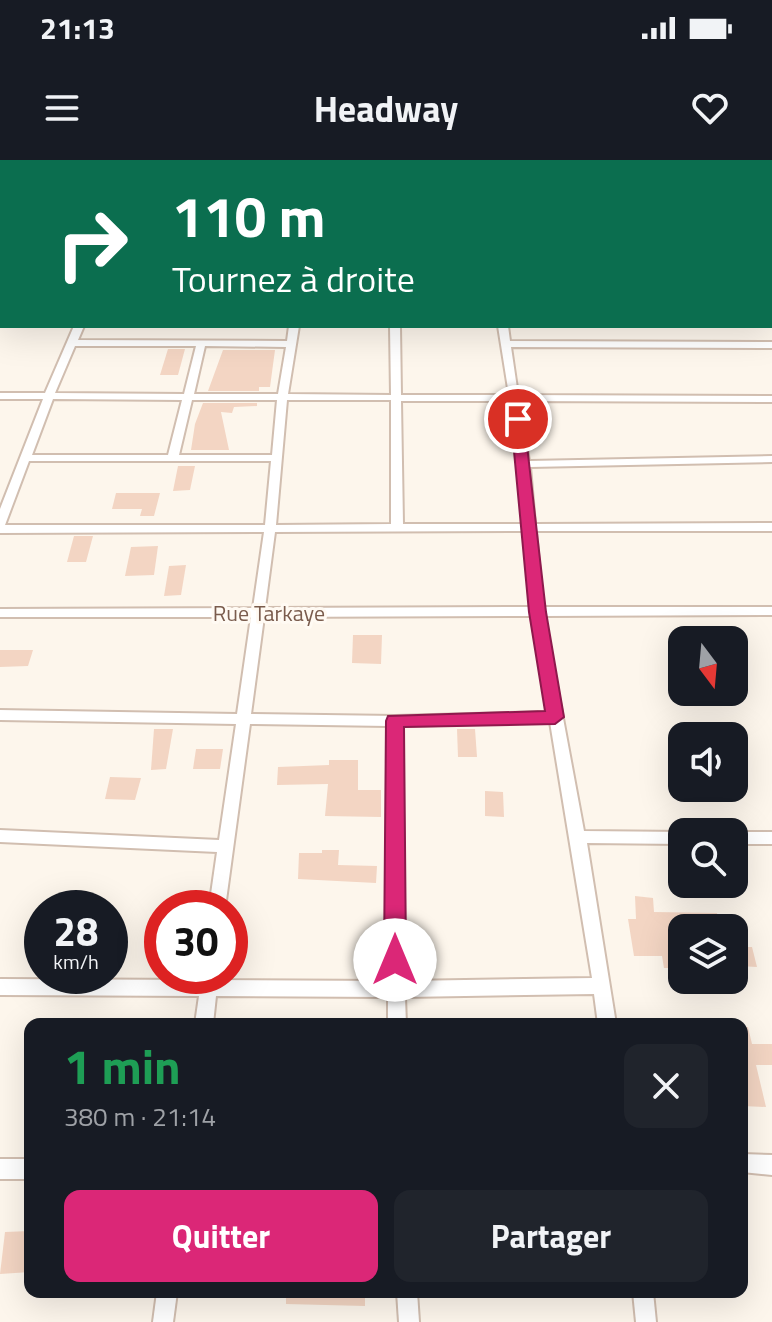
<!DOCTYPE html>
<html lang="fr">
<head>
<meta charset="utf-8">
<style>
  :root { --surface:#171b24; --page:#20242c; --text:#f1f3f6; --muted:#9ea1a6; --accent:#db2777 }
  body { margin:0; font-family:"Titillium Web",sans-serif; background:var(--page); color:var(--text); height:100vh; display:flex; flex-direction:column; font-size:30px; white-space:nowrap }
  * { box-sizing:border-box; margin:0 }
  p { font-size:26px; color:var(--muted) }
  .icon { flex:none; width:44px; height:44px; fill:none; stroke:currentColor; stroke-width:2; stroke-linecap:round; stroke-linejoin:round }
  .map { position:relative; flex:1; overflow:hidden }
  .details { position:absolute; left:24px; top:858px; width:724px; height:280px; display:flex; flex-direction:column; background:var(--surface); border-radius:16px; box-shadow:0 8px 32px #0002 }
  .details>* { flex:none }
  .banner { position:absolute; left:0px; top:0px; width:772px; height:168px; box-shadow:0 8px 32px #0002; background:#0b6e4f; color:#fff; overflow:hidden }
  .needle { width:52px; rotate:164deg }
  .buttons { position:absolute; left:668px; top:466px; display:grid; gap:16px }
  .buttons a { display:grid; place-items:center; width:80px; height:80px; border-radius:16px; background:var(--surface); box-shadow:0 8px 32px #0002; font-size:40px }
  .speed { position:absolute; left:24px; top:730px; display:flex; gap:16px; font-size:40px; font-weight:700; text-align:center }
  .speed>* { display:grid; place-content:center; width:104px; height:104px; border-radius:50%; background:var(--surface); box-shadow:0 8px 32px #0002; line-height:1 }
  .speed small { font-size:20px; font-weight:400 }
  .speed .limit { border:12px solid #d22; background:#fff; color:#111 }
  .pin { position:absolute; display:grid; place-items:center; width:68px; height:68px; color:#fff; margin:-34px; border:4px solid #fff; border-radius:50%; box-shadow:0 2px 8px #0007 }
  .me { position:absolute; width:88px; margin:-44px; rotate:0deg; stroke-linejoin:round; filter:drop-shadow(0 0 6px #0008) }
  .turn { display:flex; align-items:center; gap:28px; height:168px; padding:0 40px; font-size:36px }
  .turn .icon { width:104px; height:104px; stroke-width:2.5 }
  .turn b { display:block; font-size:56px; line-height:68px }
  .round { display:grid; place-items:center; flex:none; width:84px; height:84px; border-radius:16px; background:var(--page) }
  .head { display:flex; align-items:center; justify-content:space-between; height:136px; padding:0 40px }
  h1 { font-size:48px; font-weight:700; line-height:60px; color:#1e9e55 }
  .cta { display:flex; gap:16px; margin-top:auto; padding:16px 40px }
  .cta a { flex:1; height:92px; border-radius:16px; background:var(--accent); color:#fff; font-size:32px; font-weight:700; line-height:92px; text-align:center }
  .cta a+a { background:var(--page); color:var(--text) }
  .status { display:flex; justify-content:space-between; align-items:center; height:56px; padding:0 40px; background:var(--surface); direction:ltr }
  .status svg { height:22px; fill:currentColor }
  header { display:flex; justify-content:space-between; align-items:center; height:104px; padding:0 40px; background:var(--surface); font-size:36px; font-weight:700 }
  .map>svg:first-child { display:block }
  .building { fill:#f3d5c3 }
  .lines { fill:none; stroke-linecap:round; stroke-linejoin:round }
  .street-casing { stroke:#d1beb0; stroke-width:4 }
  .street { fill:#fff; fill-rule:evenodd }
  .route { fill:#db2777; stroke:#8e194d; stroke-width:2 }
  .labels { text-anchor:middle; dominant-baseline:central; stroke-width:6; stroke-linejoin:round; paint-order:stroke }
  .street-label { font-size:22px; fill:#7a5c4d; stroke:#fffaf3 }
</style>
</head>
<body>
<div class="status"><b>21:13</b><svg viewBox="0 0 49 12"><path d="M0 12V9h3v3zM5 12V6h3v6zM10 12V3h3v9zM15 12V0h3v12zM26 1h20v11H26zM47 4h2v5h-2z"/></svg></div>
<header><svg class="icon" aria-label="menu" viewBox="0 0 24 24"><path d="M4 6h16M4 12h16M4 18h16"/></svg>Headway<svg class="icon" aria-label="heart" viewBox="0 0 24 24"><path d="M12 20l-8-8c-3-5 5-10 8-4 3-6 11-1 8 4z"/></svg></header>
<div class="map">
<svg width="772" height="1162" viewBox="0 0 772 1162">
  <rect width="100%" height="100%" fill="#fdf6ec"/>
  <g class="building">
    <polygon points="168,189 185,189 178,215 160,215"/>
    <polygon points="223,190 275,190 270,227 259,227 259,231 208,231"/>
    <polygon points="203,243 257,243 257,246 234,247 232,253 221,252 229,290 191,290 195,264"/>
    <polygon points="178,306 195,306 190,330 173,331"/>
    <polygon points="116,333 160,333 154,356 140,356 142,349 112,349"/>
    <polygon points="74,376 93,376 86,402 67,402"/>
    <polygon points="158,386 154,415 125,416 131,387"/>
    <polygon points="186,405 181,435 164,436 169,406"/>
    <polygon points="353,475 382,475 381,504 352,503"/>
    <polygon points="0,490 33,490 28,506 0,507"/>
    <polygon points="154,569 173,569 166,609 151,610"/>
    <polygon points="457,569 475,569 477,597 458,597"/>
    <polygon points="196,589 223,589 220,609 193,609"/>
    <polygon points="329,600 358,600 358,630 381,630 381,657 325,656 328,624 277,625 278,607 329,605"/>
    <polygon points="110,617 141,618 135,640 105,639"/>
    <polygon points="485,631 503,632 504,657 485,656"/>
    <polygon points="322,690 339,690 338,705 377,706 376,723 298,719 299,693 322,693"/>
    <polygon points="635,736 653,738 654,752 717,753 721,768 682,768 682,808 664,808 662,796 634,796 628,759 636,759"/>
    <polygon points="734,787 752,787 757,807 738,806"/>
    <polygon points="742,867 748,867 752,884 772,884 772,905 756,905 766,947 742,946"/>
    <polygon points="30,1071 30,1112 0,1114 5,1072"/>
    <polygon points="286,1132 365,1132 365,1146 286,1144"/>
  </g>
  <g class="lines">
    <defs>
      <g id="street">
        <polygon points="60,0 68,0 59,2"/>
        <polygon points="231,0 239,0 230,2"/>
        <polygon points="401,0 409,0 410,2 402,2"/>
        <rect x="474" y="0" width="8" height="2"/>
        <polygon points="549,0 557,0 558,2 550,2"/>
        <rect x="0" y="21" width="2" height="4"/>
        <rect x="770" y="25" width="2" height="11"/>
        <rect x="770" y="92" width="2" height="4"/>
        <rect x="0" y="93" width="2" height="4"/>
        <rect x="770" y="136" width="2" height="6"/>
        <rect x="0" y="137" width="2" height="6"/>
        <path d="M74 166H84L78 180 287 181 289 166H299L288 234 391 235 390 166H400L401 235H509L498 166H508L510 181 772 182V188L511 187 518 235 772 236V242L519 241 529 301 772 296V302L530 307 535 364 772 363V371H536L543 447H772V455L544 456 584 671 683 672 682 684 587 683 616 864H598L594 834 405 837 406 864H388V837L216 836 213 864H195L199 836 0 835V819L201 820 202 816H218V820L388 821V566L250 564 225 748H209L217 692 0 682V670L219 680 236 564 0 560V550L237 554 251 457H0V449L253 448 264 372 0 373V349L43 239H0V233H45ZM75 186H196L184 234 55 233ZM205 186 286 187 278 234H194ZM53 239 182 240 168 295H32ZM192 240H277L272 295H179ZM287 240H391V364L276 365ZM401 241H509L519 304 524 364H403ZM29 301H271L265 365H5ZM524 371 530 447 265 448 275 372ZM531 456 548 552 395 556 251 554 264 457ZM550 562 592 818 405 821 402 566Z"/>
        <rect x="734" y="672" width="38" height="12"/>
        <polygon points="742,994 772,995 772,1015 742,1012"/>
        <rect x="0" y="999" width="30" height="20"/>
        <polygon points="157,1132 177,1132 173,1162 153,1162"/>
        <polygon points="397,1132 417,1132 419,1162 399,1162"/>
        <polygon points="633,1132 653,1132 656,1162 636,1162"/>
      </g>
    </defs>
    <use href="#street" class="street-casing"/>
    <use href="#street" class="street"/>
  </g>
  <polygon class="route" points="518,255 524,259 546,452 564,557 555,564 404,567 406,800 403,806 395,809 388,806 384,800 386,561 388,556 545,551 529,452 511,259"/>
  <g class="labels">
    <g class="street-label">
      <text x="269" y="453">Rue Tarkaye</text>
    </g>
  </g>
</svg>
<div class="buttons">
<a><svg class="needle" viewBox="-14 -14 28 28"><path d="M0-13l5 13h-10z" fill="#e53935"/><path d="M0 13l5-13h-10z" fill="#9ea1a6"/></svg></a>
<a><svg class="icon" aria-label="sound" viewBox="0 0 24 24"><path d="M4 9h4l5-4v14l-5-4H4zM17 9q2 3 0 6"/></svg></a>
<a><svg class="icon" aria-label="search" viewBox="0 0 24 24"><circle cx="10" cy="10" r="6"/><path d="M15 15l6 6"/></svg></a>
<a><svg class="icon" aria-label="layers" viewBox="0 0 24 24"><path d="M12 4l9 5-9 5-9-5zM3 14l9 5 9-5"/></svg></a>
</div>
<div class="speed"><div>28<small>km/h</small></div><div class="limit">30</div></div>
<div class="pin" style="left:518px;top:259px;background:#d93025"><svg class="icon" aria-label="arrive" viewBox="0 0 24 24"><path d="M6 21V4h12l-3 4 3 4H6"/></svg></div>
<svg class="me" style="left:395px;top:800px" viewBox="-20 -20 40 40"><circle r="19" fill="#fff"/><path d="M0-13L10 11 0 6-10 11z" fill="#db2777"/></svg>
<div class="banner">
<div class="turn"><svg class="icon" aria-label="right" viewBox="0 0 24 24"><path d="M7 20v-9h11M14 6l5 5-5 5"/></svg><div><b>110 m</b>Tournez à droite</div></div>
</div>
<section class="details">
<div class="head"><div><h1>1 min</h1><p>380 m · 21:14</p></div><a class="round"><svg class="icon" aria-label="close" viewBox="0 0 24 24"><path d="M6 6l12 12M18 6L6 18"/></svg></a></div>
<div class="cta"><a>Quitter</a><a>Partager</a></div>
</section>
</div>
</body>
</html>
